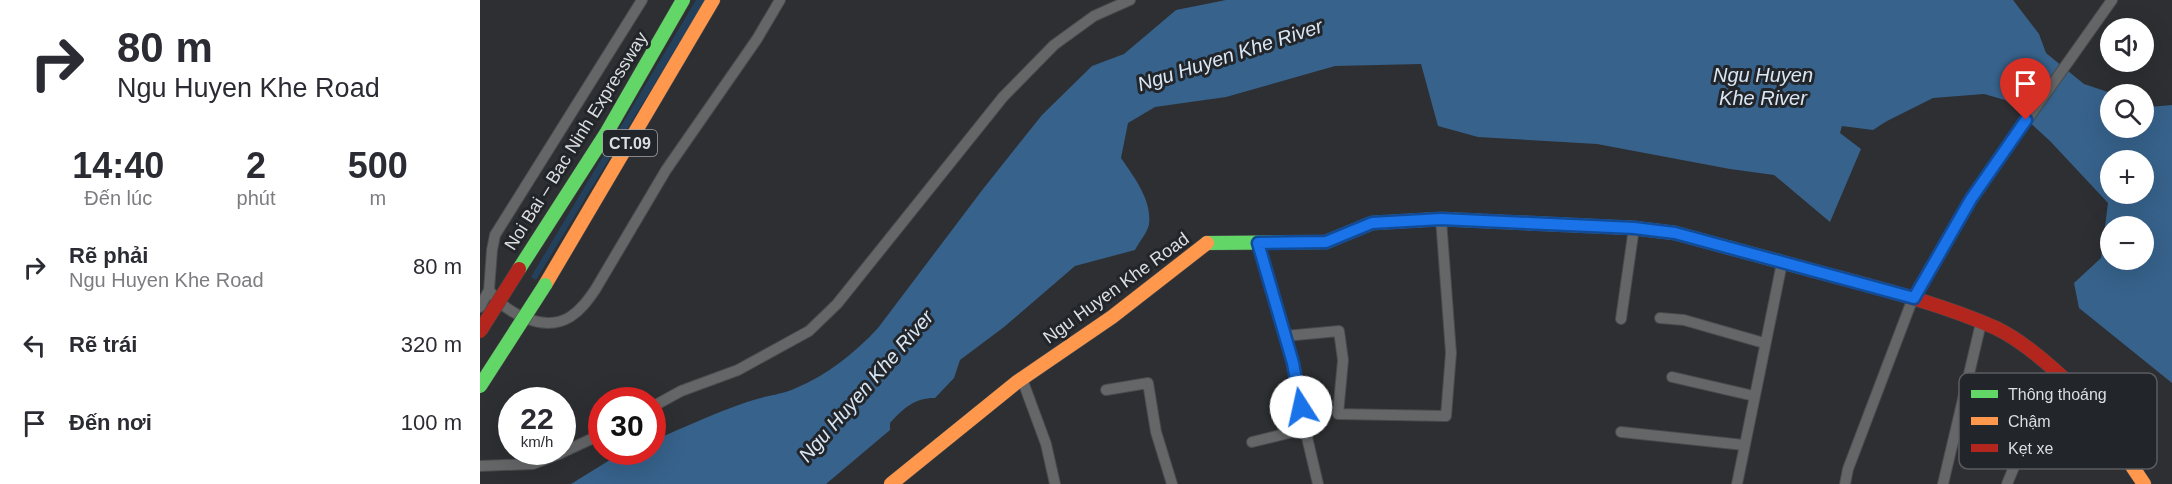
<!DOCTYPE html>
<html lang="vi">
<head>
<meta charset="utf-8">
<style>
  :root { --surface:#fff; --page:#f7f7f7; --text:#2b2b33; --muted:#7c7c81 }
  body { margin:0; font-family:Helvetica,sans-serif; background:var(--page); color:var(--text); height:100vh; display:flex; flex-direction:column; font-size:22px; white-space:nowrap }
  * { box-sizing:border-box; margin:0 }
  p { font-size:20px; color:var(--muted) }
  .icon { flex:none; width:33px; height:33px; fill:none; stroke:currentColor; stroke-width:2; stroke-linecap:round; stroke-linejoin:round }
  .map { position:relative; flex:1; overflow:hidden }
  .sheet { display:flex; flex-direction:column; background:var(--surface); width:480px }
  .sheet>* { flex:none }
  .hud { background:#fff; color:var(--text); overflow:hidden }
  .tools { position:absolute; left:1620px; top:18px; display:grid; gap:12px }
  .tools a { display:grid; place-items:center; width:54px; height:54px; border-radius:50%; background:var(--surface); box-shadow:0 6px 24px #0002; font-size:30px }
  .speed { position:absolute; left:18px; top:387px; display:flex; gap:12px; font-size:30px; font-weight:700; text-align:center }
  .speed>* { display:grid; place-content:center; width:78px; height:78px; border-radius:50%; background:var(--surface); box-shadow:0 6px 24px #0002; line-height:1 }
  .speed small { font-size:15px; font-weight:400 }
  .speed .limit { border:9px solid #d22; background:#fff; color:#111 }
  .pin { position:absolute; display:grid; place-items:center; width:51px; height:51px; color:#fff; margin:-62px -26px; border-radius:50% 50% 50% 0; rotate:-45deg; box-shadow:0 0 6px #0007 }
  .pin .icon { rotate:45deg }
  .me { position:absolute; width:66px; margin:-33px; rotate:350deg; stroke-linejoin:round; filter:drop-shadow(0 0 4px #0008) }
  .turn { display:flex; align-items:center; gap:21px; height:126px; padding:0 18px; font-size:27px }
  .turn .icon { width:78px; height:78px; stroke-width:2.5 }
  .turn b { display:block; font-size:42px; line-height:51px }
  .eta { display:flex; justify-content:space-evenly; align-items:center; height:102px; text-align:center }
  .eta b { font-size:36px; font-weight:600; line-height:42px }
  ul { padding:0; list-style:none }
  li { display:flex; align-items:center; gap:18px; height:78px; padding:0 18px }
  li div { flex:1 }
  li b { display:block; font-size:22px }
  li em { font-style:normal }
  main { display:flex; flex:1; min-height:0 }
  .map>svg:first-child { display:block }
  .green { fill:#23415d }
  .water { fill:#37628b; fill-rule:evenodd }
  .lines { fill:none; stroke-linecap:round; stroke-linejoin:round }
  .street-casing { stroke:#494b4d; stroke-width:12 }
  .fast-casing { stroke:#494b4d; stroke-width:15 }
  .slow-casing { stroke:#494b4d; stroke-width:15 }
  .jam-casing { stroke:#494b4d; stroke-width:15 }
  .street { stroke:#646668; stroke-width:10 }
  .fast { stroke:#63d668; stroke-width:14 }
  .slow { stroke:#ff974d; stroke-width:14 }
  .jam { stroke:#b3261e; stroke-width:14 }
  .fast-bridge-casing { stroke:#494b4d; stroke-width:15; stroke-linecap:butt }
  .jam-bridge-casing { stroke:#494b4d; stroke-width:15; stroke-linecap:butt }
  .fast-bridge { stroke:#63d668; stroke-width:14 }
  .jam-bridge { stroke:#b3261e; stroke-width:14 }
  .route-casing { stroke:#114b97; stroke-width:15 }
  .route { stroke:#1a73e8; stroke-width:10 }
  .labels { text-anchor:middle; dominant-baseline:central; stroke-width:6; stroke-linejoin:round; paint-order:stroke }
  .shield { fill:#222529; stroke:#a4a6a9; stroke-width:1.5 }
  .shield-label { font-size:16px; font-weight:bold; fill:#dcdee0 }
  .street-label { font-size:18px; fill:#dcdee0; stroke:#222529 }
  .water-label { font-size:20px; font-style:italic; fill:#d9e6f4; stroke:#222529 }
  .key { fill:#222529; stroke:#5a5c60; stroke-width:1.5 }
  .key-label { font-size:16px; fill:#dcdee0 }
</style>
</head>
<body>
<main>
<section class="sheet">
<div class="hud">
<div class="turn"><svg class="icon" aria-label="right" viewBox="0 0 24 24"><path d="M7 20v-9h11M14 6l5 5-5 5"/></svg><div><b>80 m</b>Ngu Huyen Khe Road</div></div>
</div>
<div class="eta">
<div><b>14:40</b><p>Đến lúc</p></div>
<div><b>2</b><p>phút</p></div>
<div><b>500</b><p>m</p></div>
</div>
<ul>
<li><svg class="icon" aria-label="right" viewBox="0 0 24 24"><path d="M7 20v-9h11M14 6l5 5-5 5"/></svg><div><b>Rẽ phải</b><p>Ngu Huyen Khe Road</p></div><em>80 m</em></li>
<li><svg class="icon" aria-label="left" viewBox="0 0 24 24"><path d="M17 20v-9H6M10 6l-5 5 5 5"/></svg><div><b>Rẽ trái</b></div><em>320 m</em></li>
<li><svg class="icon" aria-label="arrive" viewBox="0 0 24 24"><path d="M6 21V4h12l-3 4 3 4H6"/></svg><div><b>Đến nơi</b></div><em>100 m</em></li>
</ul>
</section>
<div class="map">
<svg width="1692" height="484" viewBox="0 0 1692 484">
  <rect width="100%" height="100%" fill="#2d2f32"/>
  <polygon class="green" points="216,0 225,0 56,280 51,277"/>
  <path class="water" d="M746 0H1533L1559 34 1566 53 1604 84 1634 94H1630V128H1664V105L1669 107 1692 105V383L1599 308 1594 283 1621 258 1628 203 1570 141 1525 100 1504 94 1453 98 1407 121 1393 130 1362 126 1360 133 1381 149 1350 222 1294 175 1250 169 1117 144 998 137 958 126 941 64 855 66 746 97 675 107 648 123 641 158C654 177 672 200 669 224 668 232 659 242 655 250L595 266 524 327 480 360 474 378 455 398C434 398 424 408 410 423V430L346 484H91L133 458 149 452H172L173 441C204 427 235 413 267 402 283 396 301 395 316 388 347 375 375 353 398 328L503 189 562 115 612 66 644 54 696 10ZM1630 160H1664V194H1630ZM1630 226H1664V260H1630Z"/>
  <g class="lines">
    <defs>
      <g id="street">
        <polyline points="778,243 813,363 825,429 838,484"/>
        <path d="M9 290C25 313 64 333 90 317 101 310 108 300 115 290L186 170 277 39 300 0"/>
        <polyline points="0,307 9,290 12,250 15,235 162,0"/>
        <polyline points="1180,318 1204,320 1284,343"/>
        <polyline points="1141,319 1154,228"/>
        <polyline points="805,336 859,331 863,360 858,414 966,416 971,353 961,219"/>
        <polyline points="1192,377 1274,396"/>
        <polyline points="542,379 566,444 575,484"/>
        <polyline points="626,390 668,383 676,432 692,484"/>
        <polyline points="172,407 201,391 258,370 329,331 357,304 523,97 574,45 614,16 650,0"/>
        <polyline points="1141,432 1264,445"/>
        <polyline points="772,442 825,429"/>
        <polyline points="0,466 53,464 79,454 122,434"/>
        <polyline points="1257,484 1302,263"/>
        <polyline points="1365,484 1368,469 1433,298 1491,199 1632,0"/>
        <polyline points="1463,484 1501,323"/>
        <polyline points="1527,484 1555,416 1582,376"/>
      </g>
      <g id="fast">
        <polyline points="727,243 846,242 892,223 961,219 1154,228 1195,233 1331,270"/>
        <polyline points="39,269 127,132 203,0"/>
      </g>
      <g id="slow">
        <polyline points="65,285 233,0"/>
        <polyline points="1602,396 1611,405 1664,484"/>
        <polyline points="411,484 537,382 632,317 727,243"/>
      </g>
      <path id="jam" d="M1331 270C1393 287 1457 302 1516 328 1547 343 1578 372 1602 396"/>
    </defs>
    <use href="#street" class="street-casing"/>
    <use href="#fast" class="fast-casing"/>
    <use href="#slow" class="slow-casing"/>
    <use href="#jam" class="jam-casing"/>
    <use href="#street" class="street"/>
    <use href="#fast" class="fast"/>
    <use href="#slow" class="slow"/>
    <use href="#jam" class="jam"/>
    <defs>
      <polyline id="fast-bridge" points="0,386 65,285"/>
      <polyline id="jam-bridge" points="0,331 39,269"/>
    </defs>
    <use href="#fast-bridge" class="fast-bridge-casing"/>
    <use href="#jam-bridge" class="jam-bridge-casing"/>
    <use href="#fast-bridge" class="fast-bridge"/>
    <use href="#jam-bridge" class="jam-bridge"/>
  </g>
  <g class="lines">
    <defs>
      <polyline id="route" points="821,407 813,363 778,243 846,242 892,223 961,219 1154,228 1195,233 1434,298 1491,199 1546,120"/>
    </defs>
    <use href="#route" class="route-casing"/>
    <use href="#route" class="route"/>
  </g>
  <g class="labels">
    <rect class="shield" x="123" y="130" width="54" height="26" rx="4.5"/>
    <g class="shield-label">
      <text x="150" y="143">CT.09</text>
    </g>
    <g class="street-label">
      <text transform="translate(96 141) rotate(-58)">Noi Bai – Bac Ninh Expressway</text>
      <text transform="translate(636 288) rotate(-36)">Ngu Huyen Khe Road</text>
    </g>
    <g class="water-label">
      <text transform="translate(750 55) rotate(-18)">Ngu Huyen Khe River</text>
      <text x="1283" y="75">Ngu Huyen<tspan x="1283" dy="23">Khe River</tspan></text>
      <text transform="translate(386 386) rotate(-49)">Ngu Huyen Khe River</text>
    </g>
  </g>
  <rect x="1479" y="373" width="198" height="96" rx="9" class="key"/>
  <rect x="1491" y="390" width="27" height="8" fill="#63d668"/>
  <rect x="1491" y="417" width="27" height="8" fill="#ff974d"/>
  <rect x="1491" y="444" width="27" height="8" fill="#b3261e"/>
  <g class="key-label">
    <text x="1528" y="400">Thông thoáng</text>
    <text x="1528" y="427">Chậm</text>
    <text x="1528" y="454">Kẹt xe</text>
  </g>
</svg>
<div class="tools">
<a><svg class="icon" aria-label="sound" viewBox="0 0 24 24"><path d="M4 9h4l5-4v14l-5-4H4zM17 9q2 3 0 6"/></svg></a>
<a><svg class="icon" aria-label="search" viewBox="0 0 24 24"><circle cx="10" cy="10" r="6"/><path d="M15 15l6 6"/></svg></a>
<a>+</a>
<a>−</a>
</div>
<div class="speed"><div>22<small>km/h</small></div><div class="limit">30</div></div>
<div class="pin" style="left:1546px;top:120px;background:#d93025"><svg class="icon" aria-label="arrive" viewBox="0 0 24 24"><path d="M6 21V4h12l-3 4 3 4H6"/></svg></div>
<svg class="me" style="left:821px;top:407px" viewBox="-20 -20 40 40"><circle r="19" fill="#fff"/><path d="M0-13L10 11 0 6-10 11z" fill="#1a73e8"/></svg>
</div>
</main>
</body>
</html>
